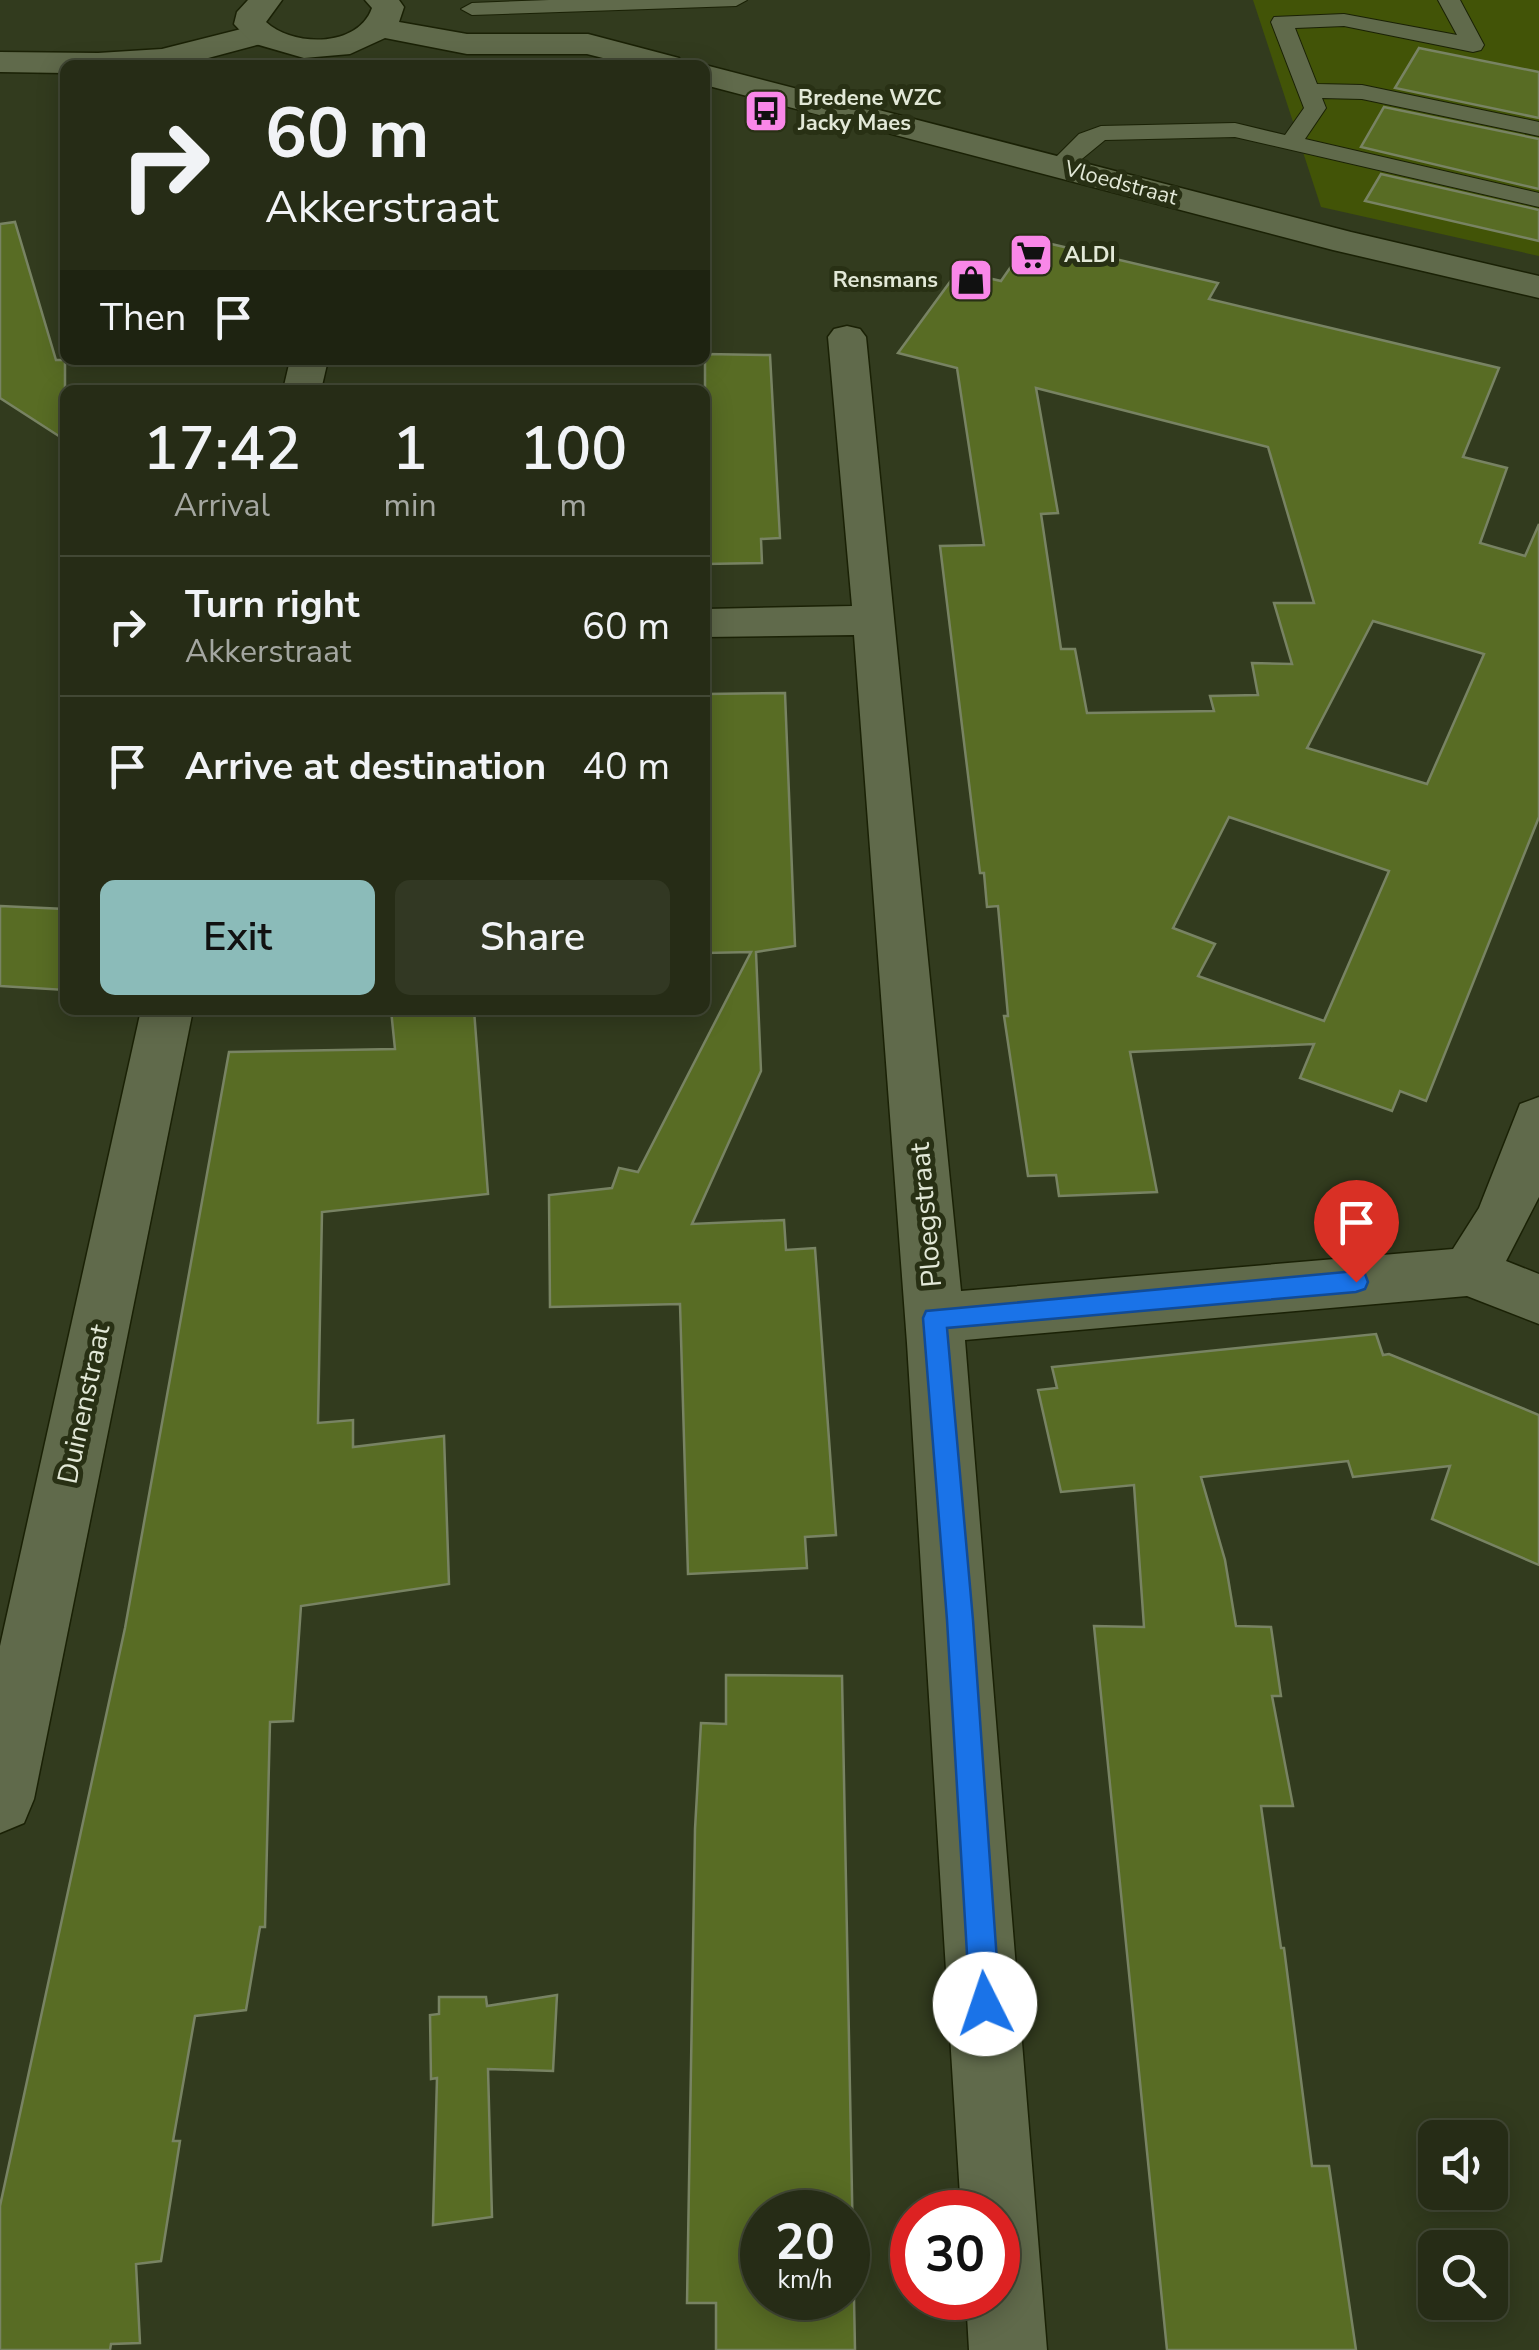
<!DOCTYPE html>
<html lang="en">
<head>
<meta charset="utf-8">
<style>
  :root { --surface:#262c16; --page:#323823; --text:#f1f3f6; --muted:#a4a7a1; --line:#424835; --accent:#8bbbb9 }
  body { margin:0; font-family:"Nunito Sans",sans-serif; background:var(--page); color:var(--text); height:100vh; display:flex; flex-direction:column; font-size:38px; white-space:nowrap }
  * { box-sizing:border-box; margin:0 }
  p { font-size:32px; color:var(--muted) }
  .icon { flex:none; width:55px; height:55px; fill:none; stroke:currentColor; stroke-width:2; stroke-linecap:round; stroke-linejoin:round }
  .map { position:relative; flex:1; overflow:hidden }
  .drawer { position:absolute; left:60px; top:385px; width:650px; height:630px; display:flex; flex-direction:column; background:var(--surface); border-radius:15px; box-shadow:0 5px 25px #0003,0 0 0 2px var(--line) }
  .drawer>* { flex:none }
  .guide { position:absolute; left:60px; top:60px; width:650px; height:305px; border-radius:15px; box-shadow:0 5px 25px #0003,0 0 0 2px var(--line); background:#262c16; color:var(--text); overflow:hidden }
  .fabs { position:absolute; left:1418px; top:2120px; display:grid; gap:20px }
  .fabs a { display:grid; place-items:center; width:90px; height:90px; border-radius:15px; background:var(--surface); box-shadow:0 5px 25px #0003,0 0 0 2px var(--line); font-size:50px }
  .speed { position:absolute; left:740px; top:2190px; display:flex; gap:20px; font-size:50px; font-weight:700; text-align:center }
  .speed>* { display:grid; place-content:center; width:130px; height:130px; border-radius:50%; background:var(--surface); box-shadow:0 5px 25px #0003,0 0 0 2px var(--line); line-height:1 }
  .speed small { font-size:25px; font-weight:400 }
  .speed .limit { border:15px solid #d22; background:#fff; color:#111 }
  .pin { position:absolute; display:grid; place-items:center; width:85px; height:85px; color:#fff; margin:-102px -42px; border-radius:50% 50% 50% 0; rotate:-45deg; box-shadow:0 0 10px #0007 }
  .pin .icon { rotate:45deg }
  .me { position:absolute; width:110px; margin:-55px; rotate:356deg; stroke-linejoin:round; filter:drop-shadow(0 0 8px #0008) }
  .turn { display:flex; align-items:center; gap:35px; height:210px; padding:0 40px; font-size:45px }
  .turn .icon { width:130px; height:130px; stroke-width:2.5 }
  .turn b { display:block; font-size:70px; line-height:85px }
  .then { display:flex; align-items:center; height:95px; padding:0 40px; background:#0003; gap:20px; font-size:38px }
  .eta { display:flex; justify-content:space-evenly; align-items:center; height:170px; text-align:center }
  .eta b { font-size:60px; font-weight:600; line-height:70px }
  .button { display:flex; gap:20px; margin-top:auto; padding:20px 40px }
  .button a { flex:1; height:115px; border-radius:15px; background:var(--accent); color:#111; font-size:40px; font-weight:600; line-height:115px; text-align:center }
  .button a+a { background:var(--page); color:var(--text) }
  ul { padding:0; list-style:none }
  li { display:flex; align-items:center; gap:30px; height:140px; padding:0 40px; border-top:2px solid var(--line) }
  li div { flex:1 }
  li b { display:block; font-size:38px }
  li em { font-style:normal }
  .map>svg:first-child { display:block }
  .green { fill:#425407 }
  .building { fill:#586c24; stroke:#788363; stroke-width:2.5; fill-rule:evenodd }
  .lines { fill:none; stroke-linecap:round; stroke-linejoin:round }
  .service-casing { stroke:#1a2105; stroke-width:2 }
  .minor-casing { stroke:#1a2105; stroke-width:3 }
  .tertiary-casing { stroke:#1a2105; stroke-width:3 }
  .service { fill:#606a4b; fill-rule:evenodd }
  .minor { fill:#606a4b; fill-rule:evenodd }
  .tertiary { fill:#606a4b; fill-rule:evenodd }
  .route { fill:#1a73e8; stroke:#114b97; stroke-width:2.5 }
  .labels { text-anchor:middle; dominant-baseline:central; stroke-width:10; stroke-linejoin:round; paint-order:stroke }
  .far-poi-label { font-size:22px; font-weight:bold; fill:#e2e8d7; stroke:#283014; text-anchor:start }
  .far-street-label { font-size:22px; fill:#e2e8d7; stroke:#283014 }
  .street-label { font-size:28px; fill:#e2e8d7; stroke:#283014 }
</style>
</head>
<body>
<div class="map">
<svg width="1539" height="2350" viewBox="0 0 1539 2350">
  <rect width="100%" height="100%" fill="#323b1e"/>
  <polygon class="green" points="1253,0 1539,0 1539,256 1321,207"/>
  <g class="building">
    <polygon points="1419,48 1539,72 1539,118 1395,88"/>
    <polygon points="1384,107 1539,139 1539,189 1361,147"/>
    <polygon points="1381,174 1539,210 1539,241 1365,201"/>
    <polygon points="15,222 56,360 65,360 65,440 0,398 0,224"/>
    <path d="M1030 239 1218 283 1209 299 1499 368 1463 457 1507 468 1480 543 1525 556 1539 524V817L1426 1101 1400 1091 1392 1111 1300 1078 1314 1044 1130 1052 1157 1192 1059 1196 1056 1175 1028 1176 1004 1016H1008L998 906 987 907 984 873H980L940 546 984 545 957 368 898 353 958 271 1001 281ZM1036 388 1268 447 1314 603H1274L1292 664 1252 663 1258 695 1210 696 1214 711 1087 713 1075 649H1061L1041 514 1058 513ZM1373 621 1484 654 1427 784 1307 748ZM1229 817 1389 871 1324 1021 1198 976 1215 944 1173 928Z"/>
    <polygon points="705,354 770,355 780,538 761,539 762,563 705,564"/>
    <polygon points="785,693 795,946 756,952 761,1071 692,1224 784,1220 786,1250 815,1248 836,1535 805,1537 807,1568 688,1574 680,1304 550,1307 549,1195 612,1188 619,1168 638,1172 751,952 705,953 705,694"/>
    <polygon points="0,906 65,909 65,990 0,986"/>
    <polygon points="391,1010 474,1010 488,1194 322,1212 318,1423 353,1420 353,1447 444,1436 449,1584 301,1606 293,1721 270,1722 265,1927 260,1927 246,2010 195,2016 173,2141 180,2141 161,2261 136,2264 140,2343 111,2344 110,2350 0,2350 0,2206 125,1628 229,1052 395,1049"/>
    <polygon points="1376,1334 1383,1355 1389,1354 1539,1415 1539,1565 1432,1519 1450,1466 1353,1477 1348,1461 1201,1477 1225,1560 1236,1626 1271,1627 1281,1696 1272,1696 1293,1806 1261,1806 1281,1948 1284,1948 1312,2166 1329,2166 1356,2350 1167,2350 1094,1626 1144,1627 1134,1485 1061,1492 1038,1390 1057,1388 1052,1367"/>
    <path d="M726 1675 842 1676 855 2350H716V2303H687L695 1829 701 1723 726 1724ZM762 2212H848V2298H762Z"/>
    <polygon points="557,1995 553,2071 488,2069 492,2217 433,2225 437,2078 431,2079 430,2015 439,2014 439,1997 486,1997 487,2006"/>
  </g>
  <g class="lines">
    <defs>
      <g id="service">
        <polygon points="549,0 747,0 736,6 472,15 461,9 472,3"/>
        <polygon points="1438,0 1460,0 1484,45 1481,50 1473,52 1344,26 1295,28 1317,84 1362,85 1539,122 1539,136 1362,99 1322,98 1326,108 1305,139 1539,193 1539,207 1235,137 1105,140 1066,172 1058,174 1046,167 1079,134 1101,126 1235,123 1285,135 1304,108 1271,22 1274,17 1344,14 1457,35"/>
      </g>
      <g id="minor">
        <polygon points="257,25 268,28 273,35 268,42 182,65 65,65 65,73 0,72 0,52 98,53 162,49"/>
        <polygon points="847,326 860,329 866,337 961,1291 1453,1249 1479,1208 1520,1104 1539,1097 1539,1197 1506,1261 1539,1274 1539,1324 1467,1296 965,1340 1047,2350 969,2350 966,2298 998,2298 998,2212 961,2212 907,1343 854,635 705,637 705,609 852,606 828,337 834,329"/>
      </g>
      <g id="tertiary">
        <path d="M248 0H282L266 22C293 47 358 48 372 8L365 0H399L404 7 399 22 467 34H588L679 58 684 65H631L587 54H467L385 38 350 54 304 58 252 43 234 24 237 12Z"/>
        <polygon points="705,65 1351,232 1539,276 1539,298 1333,250 705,85"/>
        <polygon points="290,360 328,360 321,390 283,390"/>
        <polygon points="141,1010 193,1010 34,1799 24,1823 0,1833 0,1646"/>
      </g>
    </defs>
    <use href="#service" class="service-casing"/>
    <use href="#minor" class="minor-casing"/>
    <use href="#tertiary" class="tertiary-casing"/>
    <use href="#service" class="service"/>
    <use href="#minor" class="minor"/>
    <use href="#tertiary" class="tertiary"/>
  </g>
  <polygon class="route" points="1356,1271 1365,1274 1368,1282 1365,1289 1356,1292 947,1328 973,1620 1000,2004 996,2015 985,2019 975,2015 970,2004 947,1620 923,1318 926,1311"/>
  <defs>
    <symbol id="bus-square" viewBox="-11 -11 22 22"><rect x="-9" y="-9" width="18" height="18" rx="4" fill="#f987e8" stroke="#283014"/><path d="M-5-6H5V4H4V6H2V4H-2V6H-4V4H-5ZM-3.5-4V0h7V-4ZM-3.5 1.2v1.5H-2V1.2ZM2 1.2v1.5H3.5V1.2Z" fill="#111"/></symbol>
    <symbol id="supermarket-square" viewBox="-11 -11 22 22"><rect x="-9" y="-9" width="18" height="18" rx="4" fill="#f987e8" stroke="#283014"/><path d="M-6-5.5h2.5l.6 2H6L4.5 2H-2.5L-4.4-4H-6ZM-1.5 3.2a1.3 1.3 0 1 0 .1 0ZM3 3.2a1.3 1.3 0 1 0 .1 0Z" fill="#111"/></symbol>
    <symbol id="shop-square" viewBox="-11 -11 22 22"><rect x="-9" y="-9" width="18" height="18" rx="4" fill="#f987e8" stroke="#283014"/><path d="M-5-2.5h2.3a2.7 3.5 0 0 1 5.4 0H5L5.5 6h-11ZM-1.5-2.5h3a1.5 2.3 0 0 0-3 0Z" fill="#111"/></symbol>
  </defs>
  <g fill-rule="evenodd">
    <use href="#bus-square" x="741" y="86" width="50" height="50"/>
    <use href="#supermarket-square" x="1006" y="230" width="50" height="50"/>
    <use href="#shop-square" x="946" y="255" width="50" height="50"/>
  </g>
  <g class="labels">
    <g class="far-poi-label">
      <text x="798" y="98">Bredene WZC<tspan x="798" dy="25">Jacky Maes</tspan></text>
      <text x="1064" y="255">ALDI</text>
      <text x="938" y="280" text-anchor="end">Rensmans</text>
    </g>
    <g class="far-street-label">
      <text transform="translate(1121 183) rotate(15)">Vloedstraat</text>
    </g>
    <g class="street-label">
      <text transform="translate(926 1215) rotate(-95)">Ploegstraat</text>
      <text transform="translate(84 1404) rotate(-78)">Duinenstraat</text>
    </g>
  </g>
</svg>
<div class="fabs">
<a><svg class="icon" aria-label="sound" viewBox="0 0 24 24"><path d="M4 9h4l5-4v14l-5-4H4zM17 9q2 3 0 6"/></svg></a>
<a><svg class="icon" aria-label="search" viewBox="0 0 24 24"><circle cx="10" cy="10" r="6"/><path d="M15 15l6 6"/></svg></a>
</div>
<div class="speed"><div>20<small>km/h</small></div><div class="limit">30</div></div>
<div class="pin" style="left:1356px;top:1282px;background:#d93025"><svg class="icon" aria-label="arrive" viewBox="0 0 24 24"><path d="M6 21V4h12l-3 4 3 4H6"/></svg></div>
<svg class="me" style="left:985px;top:2004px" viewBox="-20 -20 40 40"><circle r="19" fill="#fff"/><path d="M0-13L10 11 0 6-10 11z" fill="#1a73e8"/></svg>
<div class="guide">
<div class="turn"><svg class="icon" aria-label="right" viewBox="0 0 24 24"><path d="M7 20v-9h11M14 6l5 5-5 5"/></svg><div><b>60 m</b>Akkerstraat</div></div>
<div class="then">Then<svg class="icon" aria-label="arrive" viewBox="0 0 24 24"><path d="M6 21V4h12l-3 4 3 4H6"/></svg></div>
</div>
<section class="drawer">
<div class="eta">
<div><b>17:42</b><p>Arrival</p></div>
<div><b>1</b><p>min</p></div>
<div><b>100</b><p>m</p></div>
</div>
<ul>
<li><svg class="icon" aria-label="right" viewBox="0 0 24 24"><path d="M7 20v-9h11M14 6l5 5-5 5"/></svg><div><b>Turn right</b><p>Akkerstraat</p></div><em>60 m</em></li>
<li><svg class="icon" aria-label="arrive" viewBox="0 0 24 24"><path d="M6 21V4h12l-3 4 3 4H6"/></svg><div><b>Arrive at destination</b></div><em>40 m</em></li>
</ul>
<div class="button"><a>Exit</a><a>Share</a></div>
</section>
</div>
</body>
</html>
